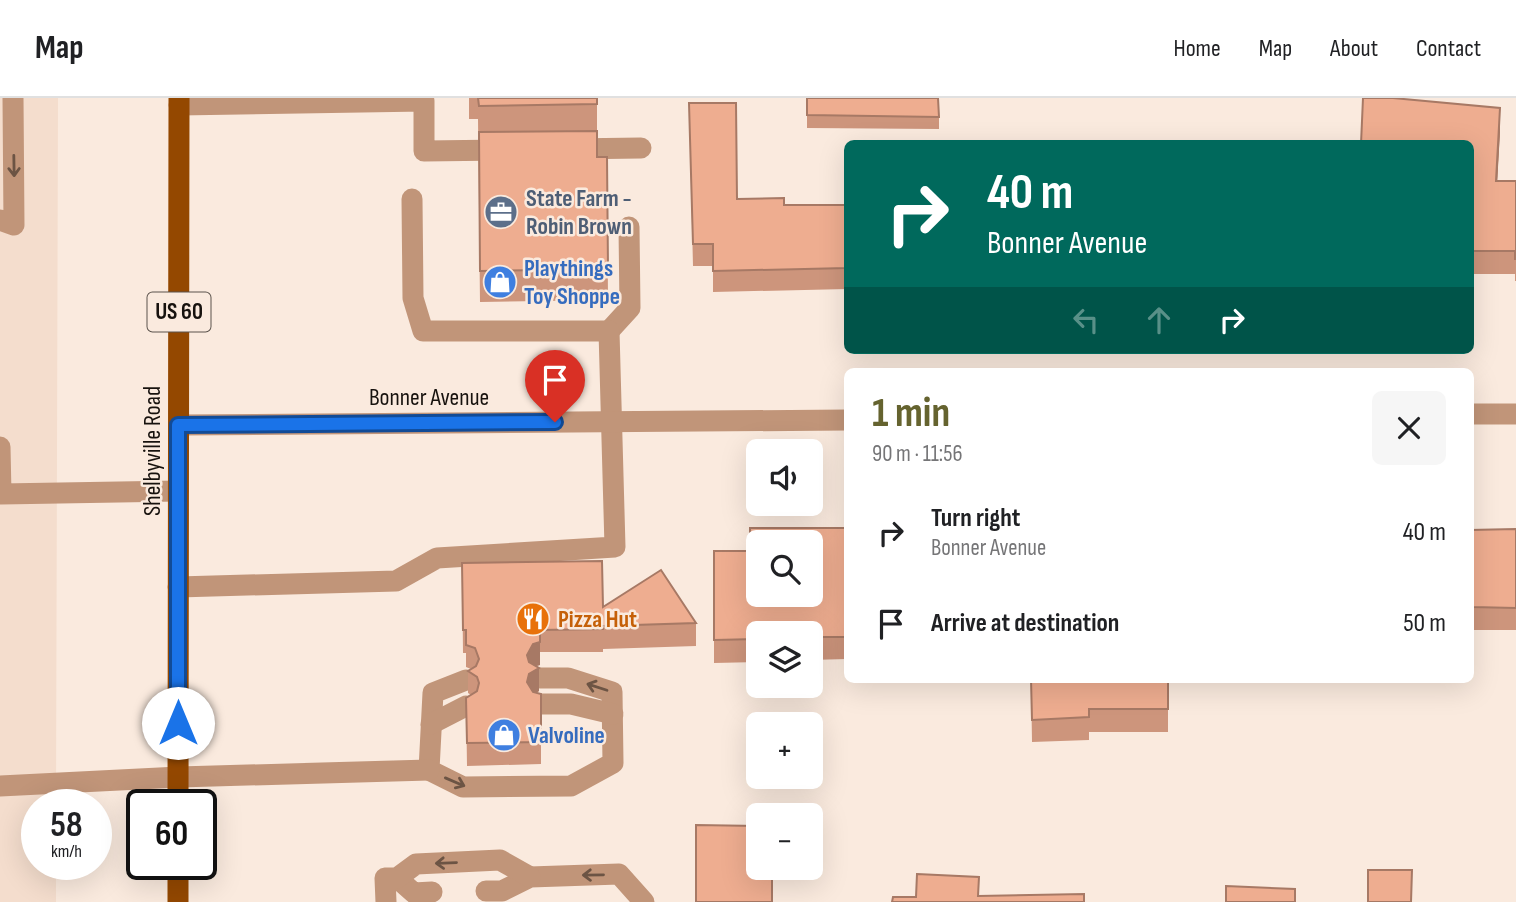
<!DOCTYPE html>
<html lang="en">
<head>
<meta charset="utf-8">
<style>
  :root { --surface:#fff; --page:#f6f6f6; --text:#202124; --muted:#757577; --line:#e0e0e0; --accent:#65632f }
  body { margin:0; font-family:"Sofia Sans Condensed",sans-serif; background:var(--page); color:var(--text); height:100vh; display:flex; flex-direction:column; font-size:26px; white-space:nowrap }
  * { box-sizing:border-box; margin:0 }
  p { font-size:23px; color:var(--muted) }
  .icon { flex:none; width:38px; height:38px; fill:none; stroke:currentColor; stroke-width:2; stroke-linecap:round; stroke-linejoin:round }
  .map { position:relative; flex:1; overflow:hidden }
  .sheet { position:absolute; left:844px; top:270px; width:630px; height:315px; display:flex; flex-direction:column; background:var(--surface); border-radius:10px; box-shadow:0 7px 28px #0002 }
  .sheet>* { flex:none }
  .hud { position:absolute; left:844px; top:42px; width:630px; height:214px; border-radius:10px; box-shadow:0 7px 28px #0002; background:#00695c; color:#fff; overflow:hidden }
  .buttons { position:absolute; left:746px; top:341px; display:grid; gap:14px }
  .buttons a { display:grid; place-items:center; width:77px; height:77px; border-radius:10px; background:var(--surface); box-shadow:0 7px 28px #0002; font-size:35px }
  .speed { position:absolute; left:21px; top:691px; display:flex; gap:14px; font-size:35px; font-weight:700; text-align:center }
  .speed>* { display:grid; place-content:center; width:91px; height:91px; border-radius:50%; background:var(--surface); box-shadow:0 7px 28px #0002; line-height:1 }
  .speed small { font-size:18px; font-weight:400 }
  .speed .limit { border:4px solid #111; border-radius:10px; background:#fff; color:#111 }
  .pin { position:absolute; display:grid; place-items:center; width:60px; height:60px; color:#fff; margin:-72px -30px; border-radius:50% 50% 50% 0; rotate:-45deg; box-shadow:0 0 7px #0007 }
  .pin .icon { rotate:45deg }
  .me { position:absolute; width:77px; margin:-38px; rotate:0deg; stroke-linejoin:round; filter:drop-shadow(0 0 5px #0008) }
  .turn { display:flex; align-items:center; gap:24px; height:147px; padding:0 28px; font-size:32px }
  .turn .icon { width:91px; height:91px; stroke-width:2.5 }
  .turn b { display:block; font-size:49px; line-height:60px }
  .lanes { display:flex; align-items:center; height:66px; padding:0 28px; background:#0003; justify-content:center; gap:35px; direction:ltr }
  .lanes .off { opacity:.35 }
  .round { display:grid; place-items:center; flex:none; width:74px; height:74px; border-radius:10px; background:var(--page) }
  .overview { display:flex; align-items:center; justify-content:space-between; height:119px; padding:0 28px }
  h1 { font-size:42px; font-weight:700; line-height:52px; color:var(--accent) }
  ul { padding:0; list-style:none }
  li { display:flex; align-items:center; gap:21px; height:91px; padding:0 28px }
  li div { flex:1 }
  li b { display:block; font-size:26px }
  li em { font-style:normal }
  header { display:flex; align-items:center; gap:42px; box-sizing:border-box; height:98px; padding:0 35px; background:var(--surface); border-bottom:2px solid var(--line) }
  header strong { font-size:33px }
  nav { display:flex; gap:38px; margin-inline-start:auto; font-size:24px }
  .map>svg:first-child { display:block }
  .built { fill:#f4ddcd }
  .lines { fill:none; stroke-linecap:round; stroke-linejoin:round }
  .lane { stroke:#c19579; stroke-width:21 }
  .street { stroke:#c19579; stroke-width:21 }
  .primary { stroke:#944800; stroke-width:21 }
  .wall { fill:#cd957c }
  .shaded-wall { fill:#a77965 }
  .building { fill:#eead90; stroke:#a77965; stroke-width:2; fill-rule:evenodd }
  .oneway { stroke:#6c5444 }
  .route-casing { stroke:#114b97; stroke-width:18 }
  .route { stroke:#1a73e8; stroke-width:12 }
  .labels { text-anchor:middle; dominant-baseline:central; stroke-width:5; stroke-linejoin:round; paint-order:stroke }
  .shield { fill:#faeade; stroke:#5b534c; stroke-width:2 }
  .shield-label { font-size:23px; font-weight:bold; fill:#17120e }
  .service-label { font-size:24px; font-weight:bold; fill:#4e5e75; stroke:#faeade; text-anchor:start }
  .shop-label { font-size:24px; font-weight:bold; fill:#366cbe; stroke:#faeade; text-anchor:start }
  .street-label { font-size:24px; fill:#17120e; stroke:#faeade }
  .food-label { font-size:24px; font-weight:bold; fill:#c56008; stroke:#faeade; text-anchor:start }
</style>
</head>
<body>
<header>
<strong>Map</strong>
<nav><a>Home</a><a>Map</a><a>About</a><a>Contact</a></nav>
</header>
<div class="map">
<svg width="1516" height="804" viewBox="0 0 1516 804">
  <rect width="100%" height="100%" fill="#faeade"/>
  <polygon class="built" points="0,0 58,0 56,707 37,707 37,766 56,767 56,804 0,804"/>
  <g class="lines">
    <g class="lane">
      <polyline points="179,7 424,3 424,53 505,52"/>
      <polyline points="569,51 641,50"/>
      <polyline points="0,122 14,127 13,0"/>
      <polyline points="609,233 630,210 629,129"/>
      <polyline points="0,349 1,396 178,393"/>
      <polyline points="178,489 396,483 437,460 615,449 609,233 423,233 413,200 412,101"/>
      <polyline points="466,582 433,595 429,672 463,689 571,688 613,665 612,594 568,580 540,580"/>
      <polyline points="540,606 571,606 613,616"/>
      <polyline points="431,626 466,608"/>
      <polyline points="0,688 179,679 429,672"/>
      <polyline points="397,780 414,795 432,794"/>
      <polyline points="486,793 502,793 530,779 619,776 644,804"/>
      <polyline points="386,804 385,780 397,780 416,766 500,762 530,779"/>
    </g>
    <g class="street">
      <polyline points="1470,316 1516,316"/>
      <polyline points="179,327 847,322"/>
    </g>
    <g class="primary">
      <polyline points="178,707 179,0"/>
      <polyline points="178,804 178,766"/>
    </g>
  </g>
  <g class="wall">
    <polygon points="469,0 597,0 597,59 607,59 608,202 480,204 478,21 469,21"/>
    <polygon points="807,0 939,19 939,31 807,30"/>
    <polygon points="689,5 737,101 784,107 847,107 847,191 713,194 713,168 693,168"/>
    <polygon points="1500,33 1497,83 1516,83 1516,183 1515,183 1515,176 1470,176 1470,46"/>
    <polygon points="847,430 847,561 810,562 810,536 758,536 758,564 714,565 714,453 750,453"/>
    <polygon points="1516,431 1516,532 1472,532 1472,524 1470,524 1470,432"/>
    <polygon points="462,465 603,509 696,525 696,548 603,551 603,554 540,554 540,567 536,568 539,593 536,595 541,596 541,666 467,668 466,600 471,597 468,595 468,573 471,571 466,569 466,555 463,555"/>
    <polygon points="1031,581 1168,581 1168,634 1089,634 1089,642 1032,644"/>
  </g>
  <g class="shaded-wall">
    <polygon points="1500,10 1500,33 1496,106 1496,83"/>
    <polygon points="540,544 540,567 533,569 527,579 527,557 533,546"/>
    <polygon points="539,570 539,593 529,599 527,584 529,576"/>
  </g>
  <g class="building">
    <polygon points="478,0 597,0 597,6 479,8"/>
    <polygon points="807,0 938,0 939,19 807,17"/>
    <polygon points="1363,0 1393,0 1500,10 1496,83 1516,83 1516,161 1515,161 1515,153 1470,153 1470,46 1361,46"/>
    <polygon points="689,5 736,5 737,101 784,100 784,107 847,107 847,170 713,173 713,146 693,146"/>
    <polygon points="597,33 597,59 607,59 608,171 480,173 479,34"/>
    <path d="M750 430H847V539H810V536H758V541L714 542V453H750ZM758 444H810V497H758Z"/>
    <polygon points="1516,431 1516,510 1472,509 1472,502 1470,502 1470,432"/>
    <polygon points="602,463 603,509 661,472 696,525 603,528 603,531 540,532 540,544 533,546 527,557 529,564 539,570 529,576 527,584 533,594 541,596 541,644 467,645 466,600 477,593 479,585 477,579 468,573 476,568 479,561 475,550 466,547 466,532 463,532 462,465"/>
    <polygon points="1031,581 1168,581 1168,611 1089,611 1089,619 1032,622"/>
    <polygon points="696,727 758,728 758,770 772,770 772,804 696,804"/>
    <polygon points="1368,772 1412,772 1411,804 1368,804"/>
    <polygon points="917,776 979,779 978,798 1084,796 1084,804 892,804 893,799 916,799"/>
    <polygon points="1226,788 1295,791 1295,804 1226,804"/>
  </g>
  <defs><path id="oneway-shaft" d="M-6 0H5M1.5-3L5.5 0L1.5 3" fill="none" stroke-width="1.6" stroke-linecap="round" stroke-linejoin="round" transform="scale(1.75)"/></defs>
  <g class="oneway">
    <use href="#oneway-shaft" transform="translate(14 68) rotate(89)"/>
    <use href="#oneway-shaft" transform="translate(597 589) rotate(-162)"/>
    <use href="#oneway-shaft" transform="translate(455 684) rotate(23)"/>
    <use href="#oneway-shaft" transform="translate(446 765) rotate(178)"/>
    <use href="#oneway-shaft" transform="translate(593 777) rotate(179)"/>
  </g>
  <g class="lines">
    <defs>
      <polyline id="route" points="178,625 178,327 555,324"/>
    </defs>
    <use href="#route" class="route-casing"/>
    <use href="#route" class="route"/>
  </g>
  <defs>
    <symbol id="office-disc" viewBox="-11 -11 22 22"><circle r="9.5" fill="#5c6f8a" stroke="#faeade"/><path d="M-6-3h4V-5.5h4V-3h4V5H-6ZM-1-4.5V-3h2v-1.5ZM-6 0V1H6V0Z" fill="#fff"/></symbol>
    <symbol id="shop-disc" viewBox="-11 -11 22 22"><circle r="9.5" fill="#3f7fe0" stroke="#faeade"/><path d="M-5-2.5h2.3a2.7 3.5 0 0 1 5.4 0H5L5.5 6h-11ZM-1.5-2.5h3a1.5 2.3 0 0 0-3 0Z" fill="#fff"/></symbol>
    <symbol id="restaurant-disc" viewBox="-11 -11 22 22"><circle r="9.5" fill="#e8710a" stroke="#faeade"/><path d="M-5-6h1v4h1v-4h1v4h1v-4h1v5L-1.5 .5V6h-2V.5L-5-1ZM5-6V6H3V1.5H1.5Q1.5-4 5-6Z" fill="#fff"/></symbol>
  </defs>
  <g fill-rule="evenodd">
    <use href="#office-disc" x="482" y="95" width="38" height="38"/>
    <use href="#shop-disc" x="481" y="165" width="38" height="38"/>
    <use href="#restaurant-disc" x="514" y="502" width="38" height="38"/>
    <use href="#shop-disc" x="485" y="618" width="38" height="38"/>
  </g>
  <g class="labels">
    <rect class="shield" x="147.5" y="194.5" width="63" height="39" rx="5"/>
    <g class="shield-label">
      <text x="179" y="214">US 60</text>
    </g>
    <g class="service-label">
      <text x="526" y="100">State Farm -<tspan x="526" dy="28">Robin Brown</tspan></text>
    </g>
    <g class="shop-label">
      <text x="524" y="170">Playthings<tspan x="524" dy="28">Toy Shoppe</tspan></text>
      <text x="528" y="637">Valvoline</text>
    </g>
    <g class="street-label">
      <text x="429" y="299">Bonner Avenue</text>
      <text transform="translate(152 353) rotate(-90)">Shelbyville Road</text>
    </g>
    <g class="food-label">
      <text x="558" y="521">Pizza Hut</text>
    </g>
  </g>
</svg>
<div class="buttons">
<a><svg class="icon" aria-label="sound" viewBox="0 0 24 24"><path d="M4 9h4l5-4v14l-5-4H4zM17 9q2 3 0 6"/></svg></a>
<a><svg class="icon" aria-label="search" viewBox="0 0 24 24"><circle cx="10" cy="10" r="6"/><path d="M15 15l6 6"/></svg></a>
<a><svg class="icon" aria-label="layers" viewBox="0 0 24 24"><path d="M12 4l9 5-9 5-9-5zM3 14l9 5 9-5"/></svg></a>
<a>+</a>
<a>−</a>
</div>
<div class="speed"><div>58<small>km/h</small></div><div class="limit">60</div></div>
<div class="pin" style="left:555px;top:324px;background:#d93025"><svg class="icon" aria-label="arrive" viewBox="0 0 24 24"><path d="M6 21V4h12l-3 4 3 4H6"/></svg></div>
<svg class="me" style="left:178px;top:625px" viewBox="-20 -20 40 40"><circle r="19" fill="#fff"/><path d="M0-13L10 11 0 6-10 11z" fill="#1a73e8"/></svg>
<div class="hud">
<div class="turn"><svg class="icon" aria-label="right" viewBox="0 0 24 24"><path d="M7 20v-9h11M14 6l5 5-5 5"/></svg><div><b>40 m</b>Bonner Avenue</div></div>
<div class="lanes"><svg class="icon off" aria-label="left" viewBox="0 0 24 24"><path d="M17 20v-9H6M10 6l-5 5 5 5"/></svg><svg class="icon off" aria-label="ahead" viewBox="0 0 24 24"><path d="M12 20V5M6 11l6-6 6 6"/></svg><svg class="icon" aria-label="right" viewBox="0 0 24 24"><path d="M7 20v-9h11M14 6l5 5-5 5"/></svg></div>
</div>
<section class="sheet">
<div class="overview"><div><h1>1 min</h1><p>90 m · 11:56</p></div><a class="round"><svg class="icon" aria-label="close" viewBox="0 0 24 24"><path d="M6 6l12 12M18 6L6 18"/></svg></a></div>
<ul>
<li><svg class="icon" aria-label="right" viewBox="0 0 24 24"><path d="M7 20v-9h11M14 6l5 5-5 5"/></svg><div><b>Turn right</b><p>Bonner Avenue</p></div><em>40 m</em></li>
<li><svg class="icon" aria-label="arrive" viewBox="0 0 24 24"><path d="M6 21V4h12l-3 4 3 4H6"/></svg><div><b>Arrive at destination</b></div><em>50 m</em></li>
</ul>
</section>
</div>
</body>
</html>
